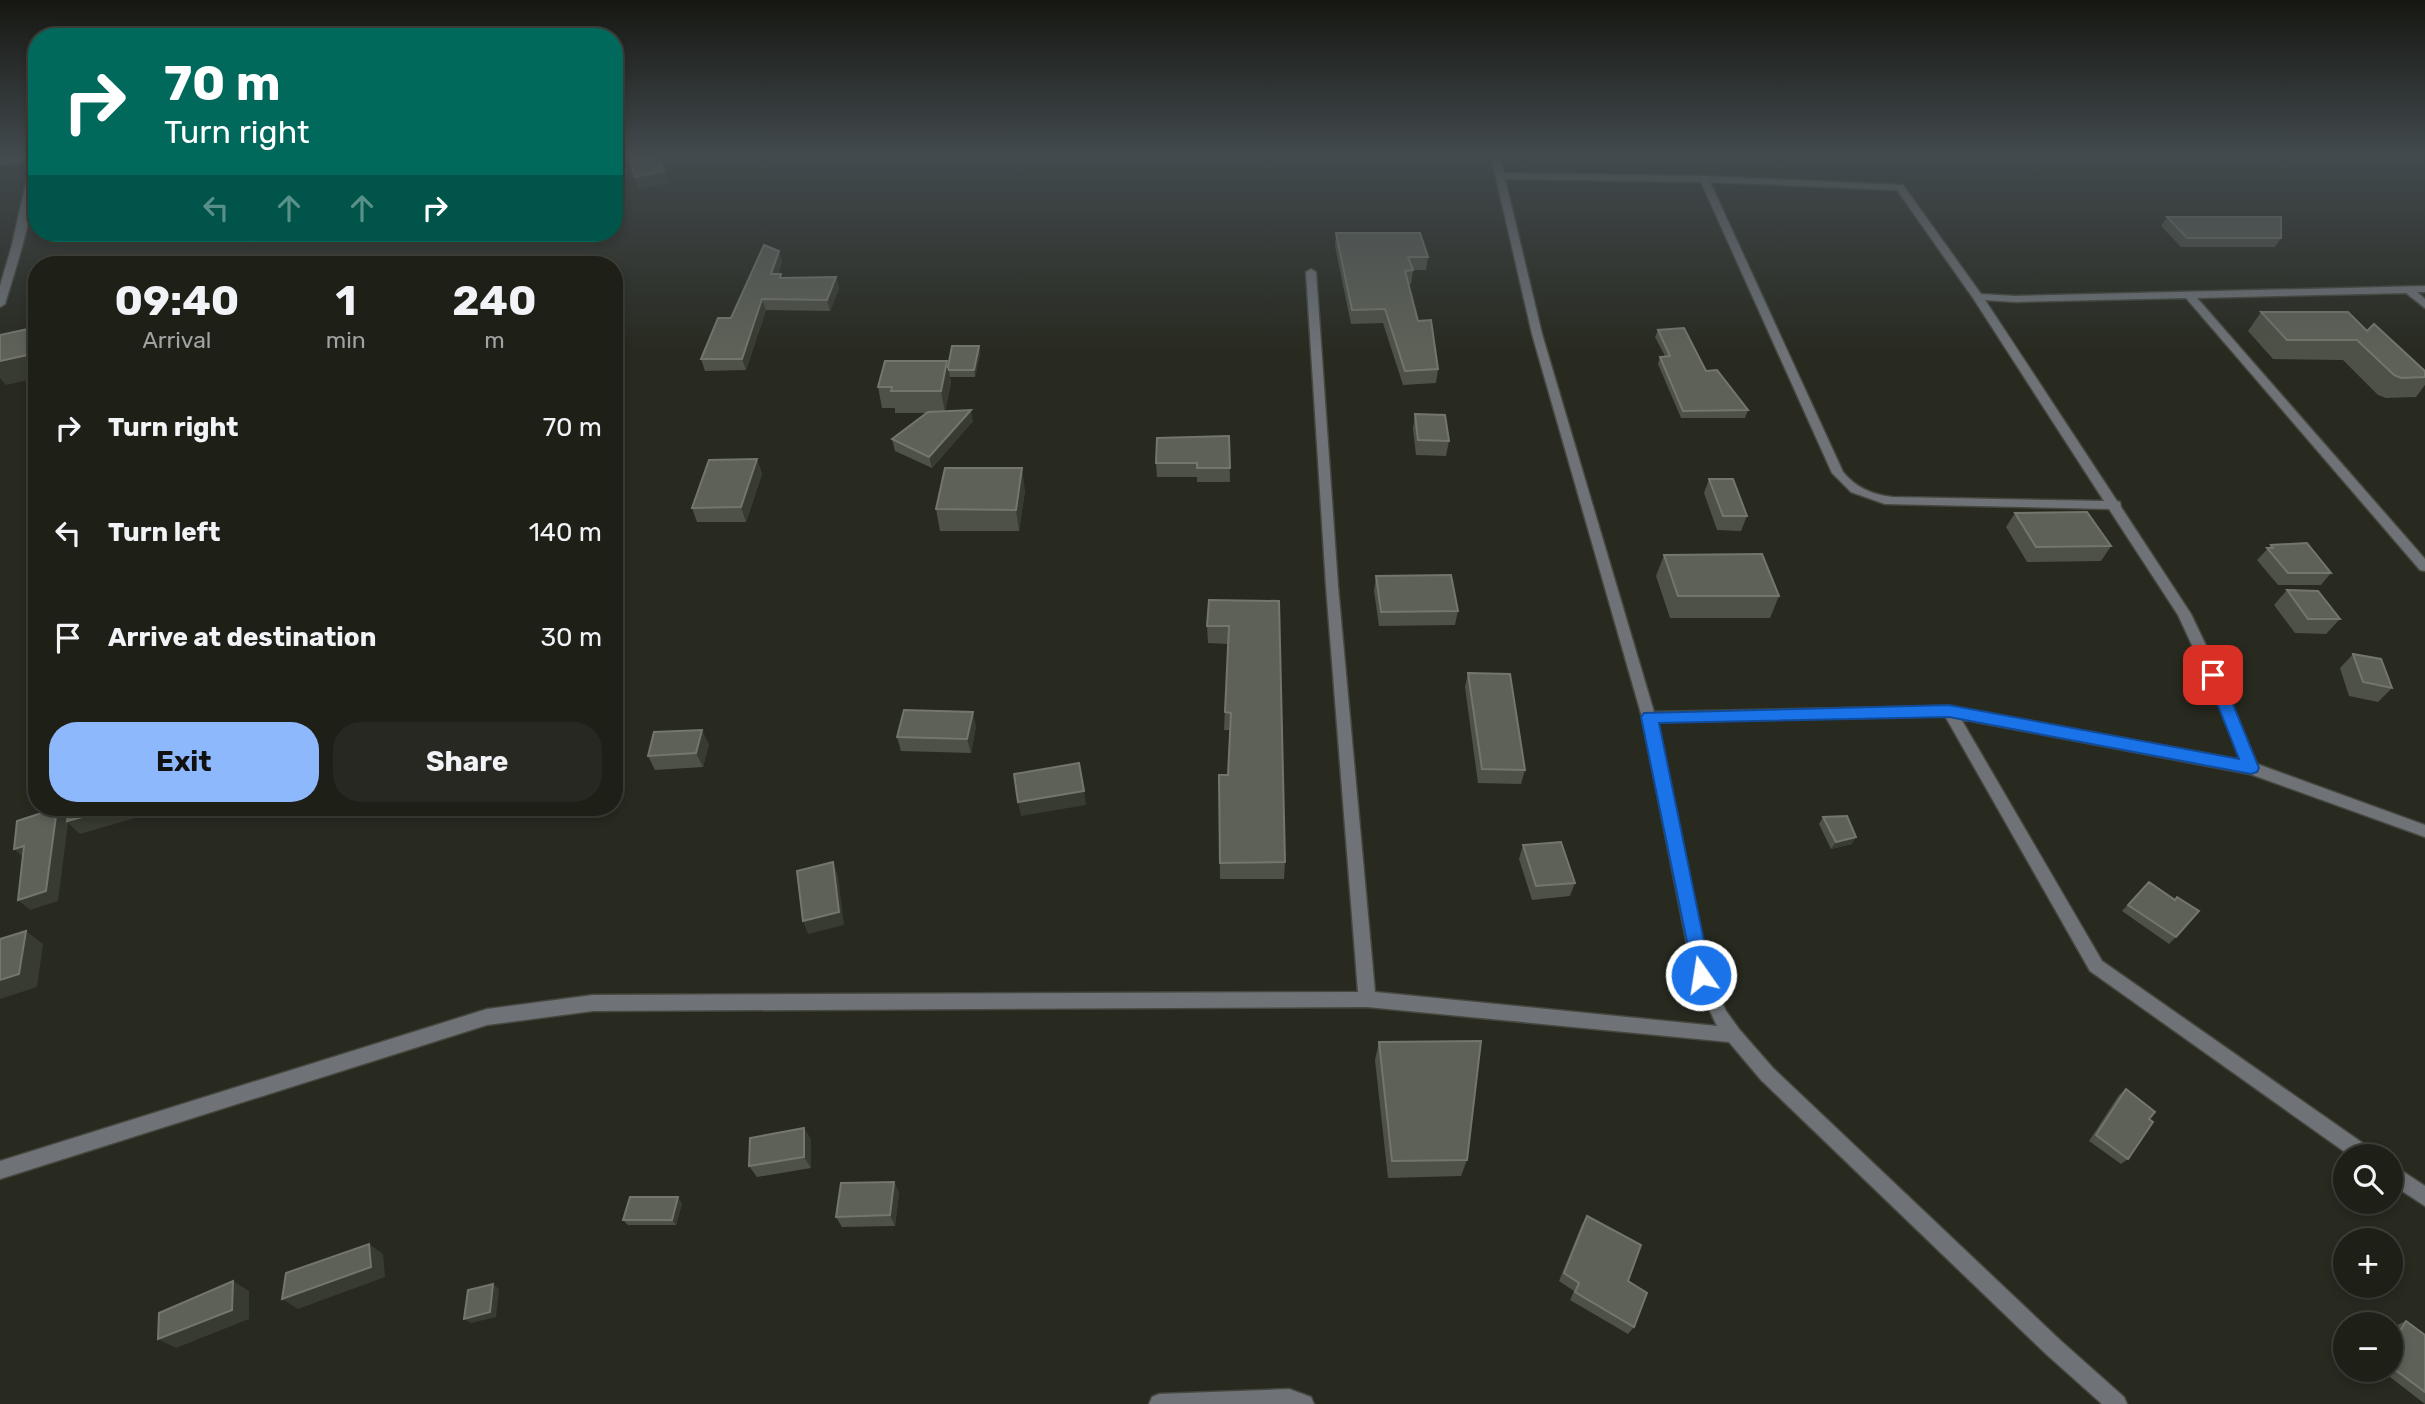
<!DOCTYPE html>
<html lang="en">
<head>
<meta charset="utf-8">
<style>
  :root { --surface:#1e2018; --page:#262821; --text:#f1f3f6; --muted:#a1a3a2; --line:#3c3e37; --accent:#8db9fc }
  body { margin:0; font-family:Rubik,sans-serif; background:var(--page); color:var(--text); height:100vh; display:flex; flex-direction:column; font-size:26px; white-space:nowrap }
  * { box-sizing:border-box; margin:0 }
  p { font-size:23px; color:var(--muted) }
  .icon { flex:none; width:38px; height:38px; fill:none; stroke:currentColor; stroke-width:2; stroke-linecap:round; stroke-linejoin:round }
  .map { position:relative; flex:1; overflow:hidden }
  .panel { position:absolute; left:28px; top:256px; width:595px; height:560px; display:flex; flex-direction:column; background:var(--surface); border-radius:28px; box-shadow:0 4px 10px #0003,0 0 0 2px var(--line) }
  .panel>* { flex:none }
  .top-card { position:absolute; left:28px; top:28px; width:595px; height:214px; border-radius:28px; box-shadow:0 4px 10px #0003,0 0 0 2px var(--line); background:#00695c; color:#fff; overflow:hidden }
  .tools { position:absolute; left:2333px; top:1144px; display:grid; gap:14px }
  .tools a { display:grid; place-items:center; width:70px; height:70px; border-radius:50%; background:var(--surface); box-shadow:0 4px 10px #0003,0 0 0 2px var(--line); font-size:35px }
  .pin { position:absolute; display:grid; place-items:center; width:60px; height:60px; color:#fff; margin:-30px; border-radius:14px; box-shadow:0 4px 10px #0006 }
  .me { position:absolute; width:77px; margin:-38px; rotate:347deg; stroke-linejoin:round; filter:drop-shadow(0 0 5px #0008) }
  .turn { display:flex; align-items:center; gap:24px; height:147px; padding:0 21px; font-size:32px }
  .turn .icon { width:91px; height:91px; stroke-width:2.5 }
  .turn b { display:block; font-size:49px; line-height:60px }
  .lanes { display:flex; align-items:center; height:66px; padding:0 21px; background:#0003; justify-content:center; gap:35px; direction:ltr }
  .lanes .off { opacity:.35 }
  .eta { display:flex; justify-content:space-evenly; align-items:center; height:119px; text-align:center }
  .eta b { font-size:42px; font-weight:700; line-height:49px }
  .primary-button { display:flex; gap:14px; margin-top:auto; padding:14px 21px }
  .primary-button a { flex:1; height:80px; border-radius:28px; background:var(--accent); color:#111; font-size:28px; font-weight:700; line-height:80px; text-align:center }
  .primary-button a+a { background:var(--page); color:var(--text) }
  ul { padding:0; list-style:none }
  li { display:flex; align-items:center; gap:21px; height:105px; padding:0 21px }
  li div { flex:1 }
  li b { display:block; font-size:26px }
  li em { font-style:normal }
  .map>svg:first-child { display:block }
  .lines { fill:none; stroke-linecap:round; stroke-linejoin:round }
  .street-casing { stroke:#46483f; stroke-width:3 }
  .street { fill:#6f7377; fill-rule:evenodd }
  .wall { fill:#4e5146 }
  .shaded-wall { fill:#383b30 }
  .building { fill:#5e6157; stroke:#73766c; stroke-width:2 }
  .route { fill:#1a73e8; stroke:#114b97; stroke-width:2 }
</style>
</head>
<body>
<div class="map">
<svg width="2425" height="1404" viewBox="0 0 2425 1404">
  <rect width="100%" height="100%" fill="#282a20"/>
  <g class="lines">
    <defs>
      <g id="street">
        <path d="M21 156H37C37 205 19 257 5 304L0 307V286L12 245 31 160 0 165V159Z"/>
        <path d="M1491 156H1499L1504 173 1704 176 1903 185 1981 294 2016 296 2425 286V292H2417L2425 299V308L2406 293 2197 298 2425 559V571L2420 570 2186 298 2016 302 1985 300 2117 501 2120 502 2121 507 2191 614 2220 675 2257 764 2425 825V837L2250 774 1961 719 2102 961 2374 1151 2377 1157H2352L2090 971 1945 716 1657 722 1709 975 1726 1011 1739 1029 1773 1068 2060 1340 2124 1397 2127 1404H2102L2046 1354 1761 1080 1729 1042 1367 1007 593 1011 487 1025 0 1179V1161L487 1009 593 995 1358 992 1326 586 1306 272 1311 269 1316 272 1338 586 1375 992 1717 1026 1693 975 1642 717 1532 334ZM1505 179 1701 182 1832 473 1851 492 1885 504 2109 509 2178 615 2206 675 2241 760 1949 706 1654 712 1542 334ZM1710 182 1897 190 1973 298 2104 501 1893 497C1873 495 1856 488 1843 472Z"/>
        <polygon points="2390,1163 2425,1186 2425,1206 2390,1183"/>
        <polygon points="1289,1389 1311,1397 1314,1404 1149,1404 1152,1397 1159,1394"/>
      </g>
    </defs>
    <use href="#street" class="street-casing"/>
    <use href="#street" class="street"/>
  </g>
  <g class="wall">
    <polygon points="2167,217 2281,238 2275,247 2181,247 2161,226"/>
    <polygon points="1336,233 1428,257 1426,270 1413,270 1411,284 1408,284 1418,321 1438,369 1436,383 1403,385 1383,323 1351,324 1335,246"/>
    <polygon points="779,251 782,262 778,274 782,278 836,277 839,288 830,311 766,310 746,370 705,371 701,359"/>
    <polygon points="2261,312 2367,331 2425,371 2425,385 2416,397 2386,398 2378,395 2343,360 2273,359 2248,331"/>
    <polygon points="1658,330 1706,371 1748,410 1745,418 1681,418 1658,364 1660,357 1665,356 1655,337"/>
    <polygon points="979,346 980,354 975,377 950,377 951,383 945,411 973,421 932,468 895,451 892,439 927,413 895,413 895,408 882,408 878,387 947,361 948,367"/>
    <polygon points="1415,414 1449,441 1446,456 1416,455 1413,429"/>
    <polygon points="1229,436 1230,482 1197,482 1197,477 1157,477 1156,463"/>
    <polygon points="757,459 762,474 746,522 697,522 692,508"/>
    <polygon points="1709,479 1747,516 1741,531 1717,530 1704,493"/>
    <polygon points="1025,490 1019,531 940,531 936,509"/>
    <polygon points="2015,513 2111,546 2101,561 2027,562 2006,527"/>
    <polygon points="2271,545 2331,573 2321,585 2278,585 2257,560"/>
    <polygon points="1664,555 1779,596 1770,618 1670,618 1656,576"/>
    <polygon points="1376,576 1458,611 1455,625 1379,626 1374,591"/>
    <polygon points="2287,590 2340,619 2326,634 2295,633 2274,605"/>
    <polygon points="1279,601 1285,862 1284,879 1220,879 1219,775 1228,775 1230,730 1224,730 1228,644 1208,643 1207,626"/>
    <polygon points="2353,654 2392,688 2378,702 2349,696 2340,668"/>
    <polygon points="1468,673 1525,770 1521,784 1478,783 1465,687"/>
    <polygon points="976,726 971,753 901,751 897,737"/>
    <polygon points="709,744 703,767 655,770 648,756"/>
    <polygon points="1823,817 1852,844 1831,849 1819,824"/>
    <polygon points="1523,845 1575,883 1570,896 1532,900 1519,859"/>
    <polygon points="2149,882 2176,937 2169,944 2122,911"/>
    <polygon points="1379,1042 1467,1160 1461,1176 1388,1178 1375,1060"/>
    <polygon points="2126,1089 2149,1119 2128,1159 2121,1164 2089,1141 2119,1095"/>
    <polygon points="804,1128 811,1140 811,1168 757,1177 749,1166"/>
    <polygon points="894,1182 899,1193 895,1226 842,1227 836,1217"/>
    <polygon points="682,1203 676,1225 628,1225 623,1220"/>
    <polygon points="1587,1216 1628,1281 1634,1327 1628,1334 1570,1300 1574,1291 1559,1281 1582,1224"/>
    <polygon points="2406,1321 2425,1335 2425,1404 2381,1370 2390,1370 2390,1334 2395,1326"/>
  </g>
  <g class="shaded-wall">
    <polygon points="664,171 668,183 639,189 635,177"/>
    <polygon points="779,251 782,262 774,286 771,274"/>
    <polygon points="836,277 839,288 830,311 827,300"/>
    <polygon points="762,299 766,310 746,370 742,359"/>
    <polygon points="979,346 980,354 975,377 974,370"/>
    <polygon points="37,353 37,378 6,385 0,378 0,361"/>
    <polygon points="947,361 951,383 945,413 941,391"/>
    <polygon points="971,410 973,421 932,468 929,457"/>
    <polygon points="757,459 762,474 746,522 741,507"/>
    <polygon points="1022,468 1025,490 1019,531 1016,510"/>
    <polygon points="37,707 37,715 30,709"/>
    <polygon points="973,712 976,726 971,753 967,739"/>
    <polygon points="702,730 709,744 703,767 696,753"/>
    <polygon points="1084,791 1086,805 1021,816 1018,802"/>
    <polygon points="120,807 137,807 135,818 80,834 68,823 58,901 30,910 18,900 57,808 69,819"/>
    <polygon points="1856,837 1852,844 1831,849 1836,842"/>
    <polygon points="24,846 26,860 14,849"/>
    <polygon points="833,862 838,876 844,925 808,934 803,921"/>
    <polygon points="26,931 43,944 37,987 0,999 0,980"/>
    <polygon points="804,1128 811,1140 811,1168 804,1157"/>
    <polygon points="894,1182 899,1193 895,1226 890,1215"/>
    <polygon points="678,1197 682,1203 676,1225 672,1220"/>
    <polygon points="369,1244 383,1254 385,1277 298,1309 282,1299"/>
    <polygon points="233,1281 249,1291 249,1319 176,1348 158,1339"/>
    <polygon points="493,1284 499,1289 496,1317 471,1323 464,1319"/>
  </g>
  <g class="building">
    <polygon points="628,156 659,156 664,171 635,177"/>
    <polygon points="2167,217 2281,217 2281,238 2187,238"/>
    <polygon points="1336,233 1420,233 1428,257 1408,257 1413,270 1405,271 1418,321 1431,320 1438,369 1405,371 1385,309 1352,310"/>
    <polygon points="764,245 779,251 771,274 781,274 780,278 836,277 827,300 762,299 742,359 701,359 718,318 731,318"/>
    <polygon points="2261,312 2348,312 2367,331 2374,324 2425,371 2425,377 2401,378 2394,375 2357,340 2287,340"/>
    <polygon points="37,327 37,353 0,361 0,335"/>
    <polygon points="1684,328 1706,371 1717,370 1748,410 1683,411 1660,357 1670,356 1658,330"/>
    <polygon points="952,346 979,346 974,370 949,370 948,367"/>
    <polygon points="885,361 947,361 941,391 891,391 892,387 878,387"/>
    <polygon points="971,410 929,457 892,439 928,412"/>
    <polygon points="1415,414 1445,415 1449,441 1418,440"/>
    <polygon points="1229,436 1230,468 1197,468 1197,463 1156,463 1157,438"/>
    <polygon points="757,459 741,507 692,508 709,460"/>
    <polygon points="945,468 1022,468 1016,510 936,509"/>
    <polygon points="1709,479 1733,479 1747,516 1723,516"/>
    <polygon points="2087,512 2111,546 2036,547 2015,513"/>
    <polygon points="2307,543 2331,573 2288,573 2267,548 2273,548 2271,545"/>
    <polygon points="1762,554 1779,596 1678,596 1664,555"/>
    <polygon points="1451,575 1458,611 1381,612 1376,576"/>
    <polygon points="2287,590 2318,591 2340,619 2308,619"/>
    <polygon points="1209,600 1279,601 1285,862 1220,863 1219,775 1228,775 1231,713 1225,712 1229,626 1207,626"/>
    <polygon points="2353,654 2381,659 2392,688 2363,682"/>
    <polygon points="37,662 37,707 30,709"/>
    <polygon points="1468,673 1510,674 1525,770 1482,769"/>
    <polygon points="904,710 973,712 967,739 897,737"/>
    <polygon points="702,730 696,753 648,756 654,732"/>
    <polygon points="1079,763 1084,791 1018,802 1014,774"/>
    <polygon points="70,807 120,807 67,821"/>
    <polygon points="57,808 46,891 18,900 24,846 14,849 17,821"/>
    <polygon points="1847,816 1856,837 1836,842 1823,817"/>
    <polygon points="1561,842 1575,883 1536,886 1523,845"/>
    <polygon points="833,862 839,912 803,921 797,871"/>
    <polygon points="2149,882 2175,900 2177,897 2199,911 2176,937 2128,905"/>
    <polygon points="26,931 19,974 0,980 0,939"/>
    <polygon points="1481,1041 1467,1160 1392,1161 1379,1042"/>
    <polygon points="2126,1089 2155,1112 2149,1119 2153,1122 2128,1159 2096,1135"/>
    <polygon points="804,1128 804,1157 749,1166 750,1138"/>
    <polygon points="894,1182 890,1215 836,1217 841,1183"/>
    <polygon points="630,1197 678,1197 672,1220 623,1220"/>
    <polygon points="1587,1216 1641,1245 1628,1281 1647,1293 1634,1327 1575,1292 1579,1283 1564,1273"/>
    <polygon points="369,1244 371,1267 282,1299 286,1273"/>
    <polygon points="233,1281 232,1310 158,1339 159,1313"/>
    <polygon points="493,1284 490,1312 464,1319 468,1290"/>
    <polygon points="2406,1321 2425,1335 2425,1392 2390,1366 2390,1348"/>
  </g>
  <linearGradient id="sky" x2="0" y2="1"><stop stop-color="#161712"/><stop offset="0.44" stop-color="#424a4e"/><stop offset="1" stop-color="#424a4e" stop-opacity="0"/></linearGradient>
  <rect width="2425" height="352" fill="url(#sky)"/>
  <polygon class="route" points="2213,670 2221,675 2259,768 2257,772 2251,774 1949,717 1659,723 1711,975 1708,981 1701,983 1695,981 1641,717 1644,713 1949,705 2239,759 2206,675"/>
</svg>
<div class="tools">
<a><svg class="icon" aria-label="search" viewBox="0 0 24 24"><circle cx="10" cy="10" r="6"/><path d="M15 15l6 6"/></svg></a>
<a>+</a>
<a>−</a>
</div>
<div class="pin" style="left:2213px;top:675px;background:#d93025"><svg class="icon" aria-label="arrive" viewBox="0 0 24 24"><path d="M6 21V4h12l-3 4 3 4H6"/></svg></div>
<svg class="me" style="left:1701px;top:975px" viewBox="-20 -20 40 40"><circle r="17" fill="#1a73e8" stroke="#fff" stroke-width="3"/><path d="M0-11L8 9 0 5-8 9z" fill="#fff"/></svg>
<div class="top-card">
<div class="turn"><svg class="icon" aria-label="right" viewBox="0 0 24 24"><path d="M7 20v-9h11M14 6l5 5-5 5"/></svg><div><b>70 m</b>Turn right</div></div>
<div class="lanes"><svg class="icon off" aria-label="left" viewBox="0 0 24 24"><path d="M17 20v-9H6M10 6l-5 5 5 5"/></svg><svg class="icon off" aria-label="ahead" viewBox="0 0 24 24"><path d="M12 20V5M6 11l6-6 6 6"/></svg><svg class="icon off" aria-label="ahead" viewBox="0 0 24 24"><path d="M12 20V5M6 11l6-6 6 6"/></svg><svg class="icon" aria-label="right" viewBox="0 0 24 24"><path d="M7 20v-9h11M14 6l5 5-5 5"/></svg></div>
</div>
<section class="panel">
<div class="eta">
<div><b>09:40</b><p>Arrival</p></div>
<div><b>1</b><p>min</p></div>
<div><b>240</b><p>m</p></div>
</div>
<ul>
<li><svg class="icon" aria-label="right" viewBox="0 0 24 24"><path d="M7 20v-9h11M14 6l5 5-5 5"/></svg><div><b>Turn right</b></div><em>70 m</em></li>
<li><svg class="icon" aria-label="left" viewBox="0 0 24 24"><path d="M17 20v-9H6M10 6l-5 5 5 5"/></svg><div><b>Turn left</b></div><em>140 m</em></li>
<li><svg class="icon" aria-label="arrive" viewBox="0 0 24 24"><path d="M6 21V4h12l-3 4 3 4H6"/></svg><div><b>Arrive at destination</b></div><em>30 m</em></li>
</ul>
<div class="primary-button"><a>Exit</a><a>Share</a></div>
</section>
</div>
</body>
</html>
